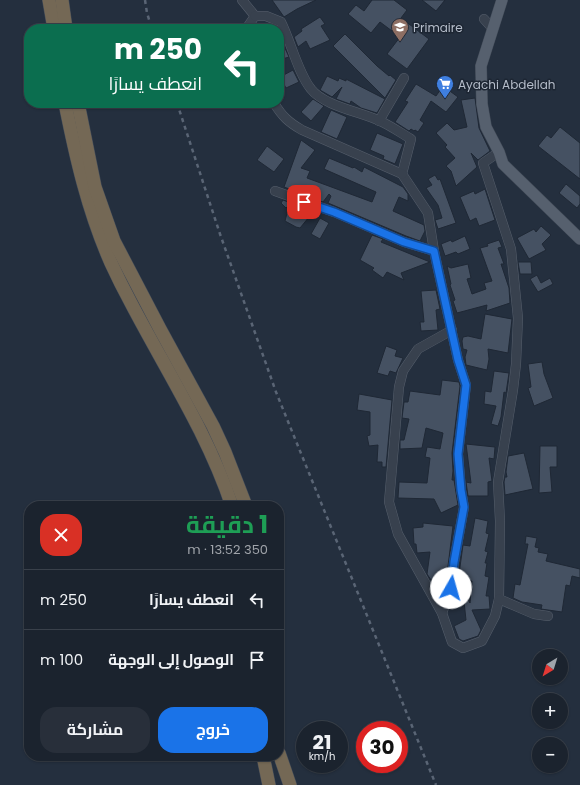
<!DOCTYPE html>
<html lang="ar">
<head>
<meta charset="utf-8">
<style>
  :root { --surface:#1b232e; --page:#282f3a; --text:#f1f3f6; --muted:#a0a4aa; --line:#39404a; --accent:#1a73e8 }
  body { margin:0; font-family:Poppins,Cairo,sans-serif; background:var(--page); color:var(--text); direction:rtl; height:100vh; display:flex; flex-direction:column; font-size:15px; white-space:nowrap }
  * { box-sizing:border-box; margin:0 }
  p { font-size:13px; color:var(--muted) }
  .icon { flex:none; width:22px; height:22px; fill:none; stroke:currentColor; stroke-width:2; stroke-linecap:round; stroke-linejoin:round }
  .map { position:relative; flex:1; overflow:hidden; direction:ltr }
  .details { position:absolute; left:24px; top:501px; width:260px; height:260px; display:flex; flex-direction:column; background:var(--surface); border-radius:16px; box-shadow:0 1px 3px #0004,0 0 0 1px var(--line); direction:rtl }
  .details>* { flex:none }
  .top-card { position:absolute; left:24px; top:24px; width:260px; height:84px; border-radius:16px; box-shadow:0 1px 3px #0004,0 0 0 1px var(--line); direction:rtl; background:#0b6e4f; color:#fff; overflow:hidden }
  .needle { width:26px; rotate:218deg }
  .tools { position:absolute; left:532px; top:649px; display:grid; gap:8px }
  .tools a { display:grid; place-items:center; width:36px; height:36px; border-radius:50%; background:var(--surface); box-shadow:0 1px 3px #0004,0 0 0 1px var(--line); font-size:20px }
  .speed { position:absolute; left:296px; top:721px; display:flex; gap:8px; font-size:20px; font-weight:700; text-align:center }
  .speed>* { display:grid; place-content:center; width:52px; height:52px; border-radius:50%; background:var(--surface); box-shadow:0 1px 3px #0004,0 0 0 1px var(--line); line-height:1 }
  .speed small { font-size:10px; font-weight:400 }
  .speed .limit { border:6px solid #d22; background:#fff; color:#111 }
  .pin { position:absolute; display:grid; place-items:center; width:34px; height:34px; color:#fff; margin:-17px; border-radius:8px; box-shadow:0 2px 6px #0006 }
  .me { position:absolute; width:44px; margin:-22px; rotate:7deg; stroke-linejoin:round; filter:drop-shadow(0 0 3px #0008) }
  .turn { display:flex; align-items:center; gap:14px; height:84px; padding:0 16px; font-size:18px }
  .turn .icon { width:52px; height:52px; stroke-width:2.5 }
  .turn b { display:block; font-size:28px; line-height:34px }
  .round { display:grid; place-items:center; flex:none; width:42px; height:42px; border-radius:16px; background:var(--page) }
  .headline { display:flex; align-items:center; justify-content:space-between; height:68px; padding:0 16px }
  h1 { font-size:24px; font-weight:700; line-height:30px; color:#1e9e55 }
  .action { display:flex; gap:8px; margin-top:auto; padding:8px 16px }
  .action a { flex:1; height:46px; border-radius:16px; background:var(--accent); color:#fff; font-size:16px; font-weight:700; line-height:46px; text-align:center }
  .action a+a { background:var(--page); color:var(--text) }
  ul { padding:0; list-style:none }
  li { display:flex; align-items:center; gap:12px; height:60px; padding:0 16px; border-top:1px solid var(--line) }
  li div { flex:1 }
  li b { display:block; font-size:15px }
  li em { font-style:normal }
  .map>svg:first-child { display:block }
  .building { fill:#455162; stroke:#1f2835 }
  .lines { fill:none; stroke-linecap:round; stroke-linejoin:round }
  .minor-casing { stroke:#565f6c; stroke-width:10 }
  .major-casing { stroke:#414a57; stroke-width:12 }
  .highway-casing { stroke:#434c59; stroke-width:14 }
  .minor { stroke:#38414e; stroke-width:9 }
  .major { stroke:#56606e; stroke-width:11 }
  .highway { stroke:#746855; stroke-width:13 }
  .rail { stroke:#5a6575; stroke-width:2.5; stroke-dasharray:4 4; stroke-linecap:butt }
  .route-casing { stroke:#114b97; stroke-width:10 }
  .route { stroke:#1a73e8; stroke-width:7 }
  .labels { text-anchor:middle; dominant-baseline:central; stroke-width:3; stroke-linejoin:round; paint-order:stroke }
  .poi-label { font-size:12px; fill:#b4bcc9; stroke:#1d2633; text-anchor:start }
</style>
</head>
<body>
<div class="map">
<svg width="580" height="785" viewBox="0 0 580 785">
  <rect width="100%" height="100%" fill="#242f3e"/>
  <g class="building">
    <polygon points="272,0 316,0 297,9 284,17"/>
    <polygon points="372,0 394,0 407,10 401,18 429,39 407,69 387,54 400,37 380,22 371,33 348,14 356,5 364,11"/>
    <polygon points="422,0 445,0 436,11"/>
    <polygon points="320,17 325,24 321,26 330,40 310,49 306,41 298,47 294,37 302,31 301,29"/>
    <polygon points="345,34 377,66 389,76 390,75 396,80 385,98 333,46"/>
    <polygon points="284,46 289,57 279,60 279,48"/>
    <polygon points="293,70 299,82 286,88 280,77"/>
    <polygon points="327,76 338,81 339,78 346,81 346,79 385,99 377,113 361,108 351,101 350,104 336,99 342,87 332,97 320,90"/>
    <polygon points="416,84 436,96 443,86 458,97 446,112 431,101 420,120 424,123 418,132 415,130 414,131 411,129 409,131 395,122 408,102 405,101"/>
    <polygon points="475,98 479,128 490,151 478,160 471,153 477,167 456,186 451,171 446,166 455,158 445,147 447,145 436,133 447,123 454,130 467,127 461,100"/>
    <polygon points="313,99 324,106 311,121 301,112"/>
    <polygon points="331,110 347,117 337,139 321,132"/>
    <polygon points="560,127 580,143 580,179 538,146 547,135 551,138"/>
    <polygon points="377,133 403,144 395,164 383,159 384,156 370,150"/>
    <polygon points="301,140 315,150 301,168 310,171 307,178 372,202 376,192 324,169 329,158 353,168 354,167 362,172 364,167 403,187 408,194 408,201 399,197 393,211 424,225 425,231 420,241 406,236 328,203 331,196 329,194 323,202 284,187"/>
    <polygon points="267,146 284,159 274,172 257,160"/>
    <polygon points="435,175 438,180 440,179 456,223 438,229 435,220 442,218 438,205 426,188 432,185 428,179"/>
    <polygon points="566,184 580,196 580,204 577,208 559,193"/>
    <polygon points="485,189 495,220 479,226 476,218 470,221 460,197 474,191 475,194"/>
    <polygon points="283,200 314,211 300,228 296,227 285,221 289,205 286,208 281,203"/>
    <polygon points="320,218 329,223 320,239 311,234"/>
    <polygon points="541,226 551,235 542,244 546,250 529,259 517,238 534,229 536,232"/>
    <polygon points="372,235 383,239 381,242 430,262 401,273 404,280 387,272 383,278 372,270 374,268 360,260"/>
    <polygon points="465,236 470,249 458,254 456,252 445,256 441,244 451,240 452,242"/>
    <polygon points="499,240 502,247 498,248 504,264 501,264 509,288 510,303 486,311 487,305 457,313 453,301 455,300 450,285 451,284 447,266 451,268 468,264 471,278 467,279 472,294 486,289 484,283 492,281 480,248 488,246 487,244"/>
    <polygon points="518,262 531,262 532,274 520,274"/>
    <polygon points="537,275 541,283 550,278 553,284 538,292 530,279"/>
    <polygon points="436,290 440,309 436,310 438,330 421,331 420,322 424,322 421,291"/>
    <polygon points="485,314 512,319 508,353 488,349 489,359 487,370 466,365 465,357 467,350 463,349 462,341 463,337 468,336 481,339"/>
    <polygon points="386,346 397,350 395,356 403,358 396,373 390,371 388,376 377,373"/>
    <polygon points="542,362 544,374 553,398 534,406 528,388 531,387 528,364"/>
    <polygon points="494,371 509,373 506,393 504,392 501,417 498,426 491,424 496,406 484,404 485,391 491,392"/>
    <polygon points="442,380 459,382 460,386 452,453 453,471 452,480 454,480 458,505 441,513 434,499 398,498 399,482 427,483 430,458 425,457 427,447 440,449 443,433 426,428 422,448 400,449 400,440 404,440 409,419 402,418 404,402 408,402 410,391 440,395"/>
    <polygon points="359,394 392,400 386,467 382,467 382,462 377,462 378,445 369,446 367,436 370,435 370,412 357,410"/>
    <polygon points="466,444 495,447 494,459 489,458 492,481 488,482 488,496 468,496 466,482 471,483"/>
    <polygon points="540,446 557,446 557,467 550,467 552,492 539,493"/>
    <polygon points="524,453 533,489 505,495 504,482 505,477 507,477 506,472 508,456"/>
    <polygon points="475,518 488,521 486,533 489,534 485,551 488,552 485,563 487,563 485,576 489,577 486,596 489,596 490,609 472,610 481,630 478,636 463,641 459,639 454,626 466,620 463,592 464,592 470,603 472,581 464,580 464,576 459,574 463,545 470,546"/>
    <polygon points="423,523 453,526 446,582 431,580 427,574 430,552 417,553 416,544 414,544 413,528 423,527"/>
    <polygon points="526,536 537,538 535,547 539,548 538,552 548,554 546,561 580,569 580,578 572,576 570,586 566,585 562,612 541,609 542,605 522,602 513,598 515,584 520,585 528,544 525,544"/>
  </g>
  <g class="lines">
    <defs>
      <g id="minor">
        <polyline points="242,0 255,16 246,29"/>
        <path d="M255 16H266L281 22C291 42 298 73 311 89 324 106 361 112 380 121 391 126 401 133 411 139L402 174 428 213 434 251 458 360 466 385 458 454 461 490 464 507 454 562 451 589 442 613"/>
        <polyline points="484,19 493,29"/>
        <path d="M274 103C282 116 288 122 302 130L402 174"/>
        <polyline points="379,121 404,78"/>
        <polyline points="275,191 334,212 404,242 434,251"/>
        <polyline points="452,330 418,349 403,371 399,387 389,502 398,534 442,613 452,642 463,648 482,641 495,616 499,599 500,521 498,482 513,390 516,364 518,318 511,249 483,163 499,152"/>
        <polyline points="499,599 534,614 548,616"/>
      </g>
      <polyline id="major" points="502,0 481,66 482,104 486,127 499,152 503,164 580,239"/>
      <g id="highway">
        <polyline points="49,0 54,29"/>
        <polyline points="62,0 66,29"/>
        <path d="M65 103C76 158 88 211 111 263 117 276 124 290 131 303 166 370 208 434 232 506"/>
        <polyline points="78,103 95,187 114,241 160,329 213,426 225,452 246,506"/>
        <polyline points="279,753 290,785"/>
        <polyline points="263,756 269,785"/>
      </g>
    </defs>
    <use href="#minor" class="minor-casing"/>
    <use href="#major" class="major-casing"/>
    <use href="#highway" class="highway-casing"/>
    <use href="#minor" class="minor"/>
    <use href="#major" class="major"/>
    <use href="#highway" class="highway"/>
    <g class="rail">
      <polyline points="145,0 147,13 152,29"/>
      <polyline points="177,103 220,234 276,392 436,785"/>
    </g>
  </g>
  <g class="lines">
    <defs>
      <polyline id="route" points="304,202 334,212 404,242 434,251 458,360 466,385 458,454 461,490 464,507 454,562 451,588"/>
    </defs>
    <use href="#route" class="route-casing"/>
    <use href="#route" class="route"/>
  </g>
  <defs>
    <symbol id="school-pin" viewBox="-11 -11 22 30"><path d="M0 17L-7.5 6A9.5 9.5 0 1 1 7.5 6Z" fill="#8d6e63" stroke="#1d2633"/><path d="M0-5L7-2L0 1L-7-2ZM-4 1L0 2.5L4 1V4Q0 6-4 4Z" fill="#fff"/></symbol>
    <symbol id="supermarket-pin" viewBox="-11 -11 22 30"><path d="M0 17L-7.5 6A9.5 9.5 0 1 1 7.5 6Z" fill="#3f7fe0" stroke="#1d2633"/><path d="M-6-5.5h2.5l.6 2H6L4.5 2H-2.5L-4.4-4H-6ZM-1.5 3.2a1.3 1.3 0 1 0 .1 0ZM3 3.2a1.3 1.3 0 1 0 .1 0Z" fill="#fff"/></symbol>
  </defs>
  <g fill-rule="evenodd">
    <use href="#school-pin" x="390" y="17" width="20" height="27"/>
    <use href="#supermarket-pin" x="435" y="74" width="20" height="27"/>
  </g>
  <g class="labels">
    <g class="poi-label">
      <text x="413" y="27">Primaire</text>
      <text x="458" y="84">Ayachi Abdellah</text>
    </g>
  </g>
</svg>
<div class="tools">
<a><svg class="needle" viewBox="-14 -14 28 28"><path d="M0-13l5 13h-10z" fill="#e53935"/><path d="M0 13l5-13h-10z" fill="#a0a4aa"/></svg></a>
<a>+</a>
<a>−</a>
</div>
<div class="speed"><div>21<small>km/h</small></div><div class="limit">30</div></div>
<div class="pin" style="left:304px;top:202px;background:#d93025"><svg class="icon" aria-label="arrive" viewBox="0 0 24 24"><path d="M6 21V4h12l-3 4 3 4H6"/></svg></div>
<svg class="me" style="left:451px;top:588px" viewBox="-20 -20 40 40"><circle r="19" fill="#fff"/><path d="M0-13L10 11 0 6-10 11z" fill="#1a73e8"/></svg>
<div class="top-card">
<div class="turn"><svg class="icon" aria-label="left" viewBox="0 0 24 24"><path d="M17 20v-9H6M10 6l-5 5 5 5"/></svg><div><b>250 m</b>انعطف يسارًا</div></div>
</div>
<section class="details">
<div class="headline"><div><h1>1 دقيقة</h1><p>350 m · 13:52</p></div><a class="round" style="background:#d93025;color:#fff"><svg class="icon" aria-label="close" viewBox="0 0 24 24"><path d="M6 6l12 12M18 6L6 18"/></svg></a></div>
<ul>
<li><svg class="icon" aria-label="left" viewBox="0 0 24 24"><path d="M17 20v-9H6M10 6l-5 5 5 5"/></svg><div><b>انعطف يسارًا</b></div><em>250 m</em></li>
<li><svg class="icon" aria-label="arrive" viewBox="0 0 24 24"><path d="M6 21V4h12l-3 4 3 4H6"/></svg><div><b>الوصول إلى الوجهة</b></div><em>100 m</em></li>
</ul>
<div class="action"><a>خروج</a><a>مشاركة</a></div>
</section>
</div>
</body>
</html>
